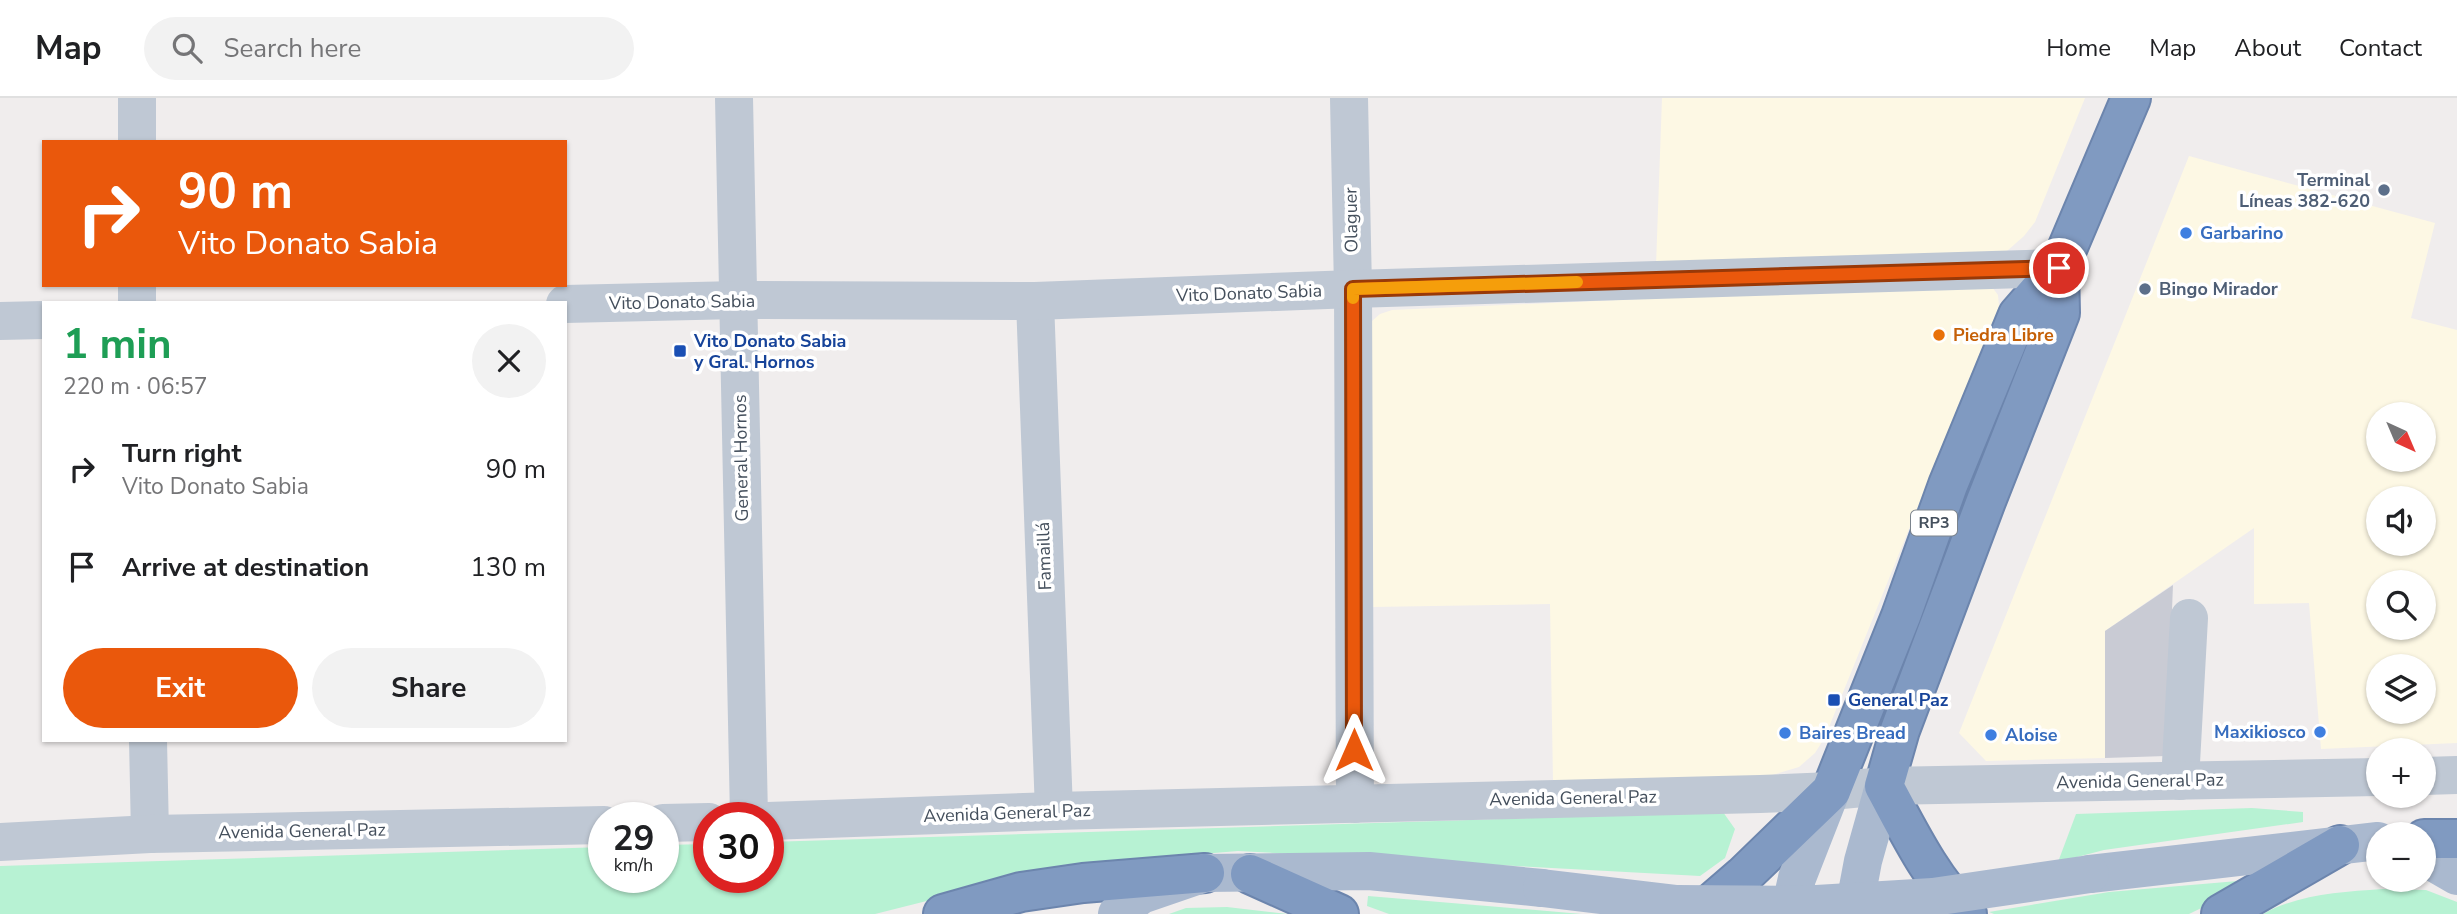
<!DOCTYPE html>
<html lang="en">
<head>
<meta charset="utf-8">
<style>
  :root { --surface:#fff; --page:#f2f2f2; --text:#202124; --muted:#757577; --line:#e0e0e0; --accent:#ea580c }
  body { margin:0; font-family:"Nunito Sans",sans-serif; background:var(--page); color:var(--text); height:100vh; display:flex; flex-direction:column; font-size:26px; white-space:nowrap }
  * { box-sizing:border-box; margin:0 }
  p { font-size:23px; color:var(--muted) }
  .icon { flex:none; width:38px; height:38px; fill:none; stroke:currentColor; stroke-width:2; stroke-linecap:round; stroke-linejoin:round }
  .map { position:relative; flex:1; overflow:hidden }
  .side { position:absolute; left:42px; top:203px; width:525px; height:441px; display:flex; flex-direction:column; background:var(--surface); border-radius:0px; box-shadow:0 2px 5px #0004 }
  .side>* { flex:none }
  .hud { position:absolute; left:42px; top:42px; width:525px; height:147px; border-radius:0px; box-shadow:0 2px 5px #0004; background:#ea580c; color:#fff; overflow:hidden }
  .needle { width:46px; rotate:136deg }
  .tools { position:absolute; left:2366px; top:304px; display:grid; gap:14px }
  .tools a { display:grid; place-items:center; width:70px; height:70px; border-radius:50%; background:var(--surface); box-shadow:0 2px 5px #0004; font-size:35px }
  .speed { position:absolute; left:588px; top:704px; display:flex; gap:14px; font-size:35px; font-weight:700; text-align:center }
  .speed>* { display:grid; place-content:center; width:91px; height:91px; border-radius:50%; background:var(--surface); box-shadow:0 2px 5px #0004; line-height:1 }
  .speed small { font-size:18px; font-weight:400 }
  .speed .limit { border:10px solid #d22; background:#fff; color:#111 }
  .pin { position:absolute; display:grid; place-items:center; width:60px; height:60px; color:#fff; margin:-30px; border:4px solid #fff; border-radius:50%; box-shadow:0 2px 7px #0007 }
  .me { position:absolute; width:77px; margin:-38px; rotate:0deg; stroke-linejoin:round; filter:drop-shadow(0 0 5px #0008) }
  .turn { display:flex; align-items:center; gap:24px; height:147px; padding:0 21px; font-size:32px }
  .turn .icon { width:91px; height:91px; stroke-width:2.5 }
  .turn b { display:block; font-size:49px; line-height:60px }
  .round { display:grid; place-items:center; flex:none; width:74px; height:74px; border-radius:37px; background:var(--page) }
  .headline { display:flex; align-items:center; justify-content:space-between; height:119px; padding:0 21px }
  h1 { font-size:42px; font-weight:700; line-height:52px; color:#1e9e55 }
  .button { display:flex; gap:14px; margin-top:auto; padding:14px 21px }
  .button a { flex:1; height:80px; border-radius:42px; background:var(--accent); color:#fff; font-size:28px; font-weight:700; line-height:80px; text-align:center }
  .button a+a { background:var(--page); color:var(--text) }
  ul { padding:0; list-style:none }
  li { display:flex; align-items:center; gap:21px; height:98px; padding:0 21px }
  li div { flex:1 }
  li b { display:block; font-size:26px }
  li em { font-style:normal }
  header { display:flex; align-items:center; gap:42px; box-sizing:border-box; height:98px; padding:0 35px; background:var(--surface); border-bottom:2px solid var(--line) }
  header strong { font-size:33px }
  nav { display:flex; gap:38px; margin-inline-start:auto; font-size:24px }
  .search { width:490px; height:63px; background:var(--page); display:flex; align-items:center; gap:18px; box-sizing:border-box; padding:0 24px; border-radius:38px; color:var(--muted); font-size:26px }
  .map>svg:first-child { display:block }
  .commercial { fill:#fdf8e4; fill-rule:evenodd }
  .green { fill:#b7f2d3 }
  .building { fill:#c9cbd4 }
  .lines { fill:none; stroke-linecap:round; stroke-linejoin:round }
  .highway-casing { stroke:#6c85ad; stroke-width:42 }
  .minor { stroke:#bfc8d4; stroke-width:38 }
  .major { stroke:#aab9cf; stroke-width:38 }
  .highway { stroke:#809ac1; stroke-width:38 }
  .major-bridge { stroke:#aab9cf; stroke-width:38 }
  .route-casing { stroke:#983908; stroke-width:18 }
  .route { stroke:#ea580c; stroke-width:12 }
  .slow { stroke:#f59e0b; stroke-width:12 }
  .service-dot { fill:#5c6f8a; stroke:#fff; stroke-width:2.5 }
  .shop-dot { fill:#3f7fe0; stroke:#fff; stroke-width:2.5 }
  .food-dot { fill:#e8710a; stroke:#fff; stroke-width:2.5 }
  .transit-dot { fill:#1a4fb4; stroke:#fff; stroke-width:2.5 }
  .labels { text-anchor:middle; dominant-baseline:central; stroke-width:7; stroke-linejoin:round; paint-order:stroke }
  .shield { fill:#fff; stroke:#7c848d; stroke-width:2 }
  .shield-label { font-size:16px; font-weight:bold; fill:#444f5c }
  .service-label { font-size:18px; font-weight:bold; fill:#4e5e75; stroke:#fff; text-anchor:end }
  .street-label { font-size:18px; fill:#444f5c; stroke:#fff }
  .shop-label { font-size:18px; font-weight:bold; fill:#366cbe; stroke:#fff; text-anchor:start }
  .food-label { font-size:18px; font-weight:bold; fill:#c56008; stroke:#fff; text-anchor:start }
  .transit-label { font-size:18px; font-weight:bold; fill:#164399; stroke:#fff; text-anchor:start }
</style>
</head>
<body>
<header>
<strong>Map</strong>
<div class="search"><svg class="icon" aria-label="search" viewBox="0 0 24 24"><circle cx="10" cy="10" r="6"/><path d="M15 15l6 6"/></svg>Search here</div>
<nav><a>Home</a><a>Map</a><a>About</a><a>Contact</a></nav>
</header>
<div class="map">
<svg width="2457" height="816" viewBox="0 0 2457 816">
  <rect width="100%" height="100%" fill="#f0eded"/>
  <g class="commercial">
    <polygon points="1662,0 2085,0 2035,124 2024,138 2007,153 1656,168"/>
    <path d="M2189 58 2435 125 2411 220 2457 232V645L2321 651 2309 505 2254 506V430L2105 533V660L1986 663 1959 635ZM2378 317H2424V362H2378ZM2378 401H2424V446H2378ZM2378 485H2424V530H2378ZM2378 569H2424V614H2378Z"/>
    <polygon points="1980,186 1992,189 1998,197 1999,208 1825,639 1815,655 1799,669 1766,679 1553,683 1550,506 1372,509 1372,223 1380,216 1392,212"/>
  </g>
  <g class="green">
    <polygon points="2252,710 2303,714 2303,724 2104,752 2058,764 2076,716"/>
    <polygon points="1723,714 1735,731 1725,760 1700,778 1238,753 1070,767 875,816 0,816 0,768 604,749 604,779 663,779 663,747 709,746 709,779 768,779 768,744"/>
    <polygon points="2261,781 2189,816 1994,816 1989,814 2109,794"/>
    <path d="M2382 791 2426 792 2457 804V816H2263C2299 796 2341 794 2382 791Z"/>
    <polygon points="1368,798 1582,816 1389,816 1367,808"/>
    <polygon points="1227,809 1288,816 1169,816 1186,810"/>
  </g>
  <polygon class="building" points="2173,487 2166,658 2105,660 2105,533"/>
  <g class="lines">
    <defs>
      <g id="highway">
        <polyline points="2424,741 2457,741"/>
        <polyline points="1250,776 1339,816"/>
        <polyline points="943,816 1021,794 1083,785 1205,775"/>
        <polyline points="1699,816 1743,778 1831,693 1901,518 1948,387 2018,217 2059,170 2131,0"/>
        <path d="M1967 816C1931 781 1908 732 1884 688L1900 632 1986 403 2060 215 2059 170"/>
        <polyline points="2221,816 2340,747"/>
      </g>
    </defs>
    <use href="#highway" class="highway-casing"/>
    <g class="minor">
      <polyline points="137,0 137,44"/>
      <polyline points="734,0 749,719"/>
      <polyline points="1349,0 1353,191 1355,706"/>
      <polyline points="137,187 137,205"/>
      <polyline points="1035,203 1054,713"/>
      <polyline points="565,206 738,202 1035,203 1353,191 2059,170"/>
      <polyline points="0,223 44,222"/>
      <polyline points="148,642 150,736"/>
      <polyline points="2424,678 2457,677"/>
      <polyline points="2180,683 2189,520"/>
      <polyline points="768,723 1054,713 1760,696 1831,693 1884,688 2378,679"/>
      <polyline points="663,725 709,724"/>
      <polyline points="0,744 150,736 604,727"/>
    </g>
    <g class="major">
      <polyline points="2424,759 2457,778"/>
      <polyline points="2090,776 2378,743"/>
      <polyline points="1117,816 1141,797 1205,775 1369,773 1542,790"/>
      <polyline points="1789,816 1797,780 1831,693"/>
      <polyline points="1853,816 1863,763 1884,688"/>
    </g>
    <use href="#highway" class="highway"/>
    <polyline class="major-bridge" points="1542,790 1677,806 1800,807 1933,799 2090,776"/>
  </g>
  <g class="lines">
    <defs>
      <polyline id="route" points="1354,652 1353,191 2059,170"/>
    </defs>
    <use href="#route" class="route-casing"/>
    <use href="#route" class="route"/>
    <polyline class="slow" points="1353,200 1353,191 1577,184"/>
  </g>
  <g class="service-dot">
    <circle cx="2384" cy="92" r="7"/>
    <circle cx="2145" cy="191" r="7"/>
  </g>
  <g class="shop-dot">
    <circle cx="2186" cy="135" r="7"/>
    <circle cx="2320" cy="634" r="7"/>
    <circle cx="1785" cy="635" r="7"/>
    <circle cx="1991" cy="637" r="7"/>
  </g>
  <circle class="food-dot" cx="1939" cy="237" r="7"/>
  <g class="transit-dot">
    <rect x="673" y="246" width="14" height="14" rx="3.5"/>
    <rect x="1827" y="595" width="14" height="14" rx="3.5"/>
  </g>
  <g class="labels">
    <rect class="shield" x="1911" y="412.5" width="46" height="25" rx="5"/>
    <g class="shield-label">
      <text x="1934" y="425">RP3</text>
    </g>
    <g class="service-label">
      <text x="2370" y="82">Terminal<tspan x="2370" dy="21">Líneas 382-620</tspan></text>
      <text x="2159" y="191" text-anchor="start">Bingo Mirador</text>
    </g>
    <g class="street-label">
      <text transform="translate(1351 122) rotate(-91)">Olaguer</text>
      <text transform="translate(1249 195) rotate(-2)">Vito Donato Sabia</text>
      <text transform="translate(682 204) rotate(-1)">Vito Donato Sabia</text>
      <text transform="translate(741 360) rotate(-91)">General Hornos</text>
      <text transform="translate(1044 458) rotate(-92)">Famaillá</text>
      <text transform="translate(2140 683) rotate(-1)">Avenida General Paz</text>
      <text transform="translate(1573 700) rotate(-1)">Avenida General Paz</text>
      <text transform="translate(1007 715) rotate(-2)">Avenida General Paz</text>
      <text transform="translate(302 733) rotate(-1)">Avenida General Paz</text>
    </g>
    <g class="shop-label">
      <text x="2200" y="135">Garbarino</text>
      <text x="2306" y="634" text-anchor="end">Maxikiosco</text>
      <text x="1799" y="635">Baires Bread</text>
      <text x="2005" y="637">Aloise</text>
    </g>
    <g class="food-label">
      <text x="1953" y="237">Piedra Libre</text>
    </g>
    <g class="transit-label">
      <text x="694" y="243">Vito Donato Sabia<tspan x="694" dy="21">y Gral. Hornos</tspan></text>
      <text x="1848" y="602">General Paz</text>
    </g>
  </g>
</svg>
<div class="tools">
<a><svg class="needle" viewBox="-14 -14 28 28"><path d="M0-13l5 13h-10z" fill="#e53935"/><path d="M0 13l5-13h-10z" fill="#757577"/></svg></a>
<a><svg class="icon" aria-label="sound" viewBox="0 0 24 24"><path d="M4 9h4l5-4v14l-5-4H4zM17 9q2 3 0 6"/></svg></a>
<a><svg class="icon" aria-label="search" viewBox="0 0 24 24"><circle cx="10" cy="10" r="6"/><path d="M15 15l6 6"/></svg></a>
<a><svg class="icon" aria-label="layers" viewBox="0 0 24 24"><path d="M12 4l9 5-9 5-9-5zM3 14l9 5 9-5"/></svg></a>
<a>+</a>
<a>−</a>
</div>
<div class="speed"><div>29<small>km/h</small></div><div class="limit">30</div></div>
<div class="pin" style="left:2059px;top:170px;background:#d93025"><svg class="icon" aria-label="arrive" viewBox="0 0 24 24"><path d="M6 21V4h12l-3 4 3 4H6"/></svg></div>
<svg class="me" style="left:1354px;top:652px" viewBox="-20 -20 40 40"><path d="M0-17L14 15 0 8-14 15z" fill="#ea580c" stroke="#fff" stroke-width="4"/></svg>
<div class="hud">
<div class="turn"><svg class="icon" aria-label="right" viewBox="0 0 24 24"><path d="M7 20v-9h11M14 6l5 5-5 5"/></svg><div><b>90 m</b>Vito Donato Sabia</div></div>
</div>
<section class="side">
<div class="headline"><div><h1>1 min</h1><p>220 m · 06:57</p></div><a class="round"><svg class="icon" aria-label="close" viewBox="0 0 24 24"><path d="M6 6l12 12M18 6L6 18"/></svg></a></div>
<ul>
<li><svg class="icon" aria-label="right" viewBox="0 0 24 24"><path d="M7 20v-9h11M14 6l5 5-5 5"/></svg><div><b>Turn right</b><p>Vito Donato Sabia</p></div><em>90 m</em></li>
<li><svg class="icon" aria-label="arrive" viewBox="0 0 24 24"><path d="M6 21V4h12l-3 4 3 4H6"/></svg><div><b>Arrive at destination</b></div><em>130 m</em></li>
</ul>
<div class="button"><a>Exit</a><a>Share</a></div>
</section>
</div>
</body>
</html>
